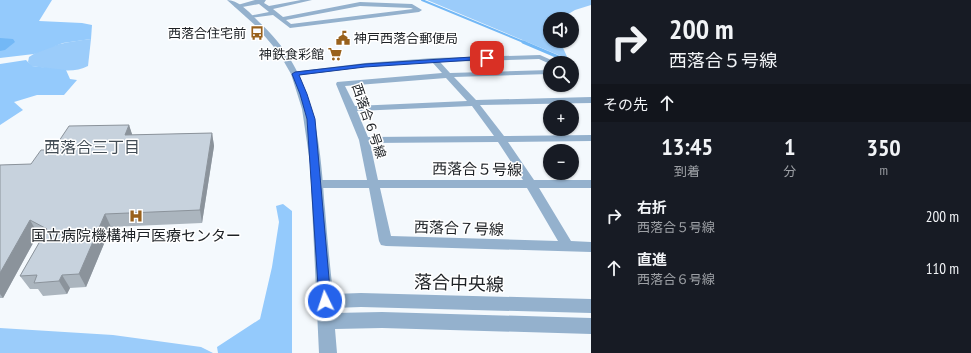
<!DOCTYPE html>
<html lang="ja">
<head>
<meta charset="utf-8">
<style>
  :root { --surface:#171b24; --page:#242831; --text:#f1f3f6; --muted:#9ea1a6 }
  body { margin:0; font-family:"PT Sans Narrow","Noto Sans JP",sans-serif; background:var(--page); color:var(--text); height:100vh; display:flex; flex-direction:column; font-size:15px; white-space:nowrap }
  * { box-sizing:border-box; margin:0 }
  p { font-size:13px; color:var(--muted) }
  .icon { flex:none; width:22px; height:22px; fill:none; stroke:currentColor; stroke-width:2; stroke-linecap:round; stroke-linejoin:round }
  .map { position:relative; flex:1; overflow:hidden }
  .side { display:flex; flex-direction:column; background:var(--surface); width:380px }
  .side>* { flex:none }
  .hud { background:#171b24; color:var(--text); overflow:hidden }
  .fabs { position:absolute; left:543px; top:12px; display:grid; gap:8px }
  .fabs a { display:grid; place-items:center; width:36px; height:36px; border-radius:50%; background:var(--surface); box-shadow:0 1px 3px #0004; font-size:20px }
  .pin { position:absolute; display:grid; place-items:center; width:34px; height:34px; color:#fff; margin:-17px; border-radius:8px; box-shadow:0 2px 6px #0006 }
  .me { position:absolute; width:44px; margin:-22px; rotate:356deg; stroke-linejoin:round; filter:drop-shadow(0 0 3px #0008) }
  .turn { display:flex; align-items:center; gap:14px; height:84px; padding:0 12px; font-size:18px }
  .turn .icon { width:52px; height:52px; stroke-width:2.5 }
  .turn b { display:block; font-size:28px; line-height:34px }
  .then { display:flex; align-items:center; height:38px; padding:0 12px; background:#0003; gap:8px; font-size:15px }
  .eta { display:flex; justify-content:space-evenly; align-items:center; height:68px; text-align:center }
  .eta b { font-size:24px; font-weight:700; line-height:28px }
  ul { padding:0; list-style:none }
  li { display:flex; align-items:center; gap:12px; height:52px; padding:0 12px }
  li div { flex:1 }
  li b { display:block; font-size:15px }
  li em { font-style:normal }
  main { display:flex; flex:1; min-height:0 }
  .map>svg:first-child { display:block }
  .green { fill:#9bccfa }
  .forest { fill:#94cafc }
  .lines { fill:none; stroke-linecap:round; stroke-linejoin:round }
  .stream-far1 { stroke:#73b8f6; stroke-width:2 }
  .stream { stroke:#73b8f6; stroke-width:3 }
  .river { fill:#73b8f6; fill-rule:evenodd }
  .minor { fill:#94b1cd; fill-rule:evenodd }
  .tertiary { fill:#94b1cd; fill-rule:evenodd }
  .wall { fill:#abb5be }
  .shaded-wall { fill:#8b939b }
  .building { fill:#c7d2dd; stroke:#8b939b }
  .route { fill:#2563eb; stroke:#184099 }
  .labels { text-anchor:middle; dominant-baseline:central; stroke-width:3; stroke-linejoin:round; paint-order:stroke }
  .far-poi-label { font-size:13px; fill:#1d2125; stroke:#fff; text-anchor:end }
  .far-street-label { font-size:13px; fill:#1d2125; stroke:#fff }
  .street-label { font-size:15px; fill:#1d2125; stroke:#fff }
  .poi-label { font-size:15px; fill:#1d2125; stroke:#fff }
  .neighbourhood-label { font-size:16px; fill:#434d55; stroke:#fff }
  .near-street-label { font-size:18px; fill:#1d2125; stroke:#fff }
</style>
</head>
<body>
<main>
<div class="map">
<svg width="591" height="353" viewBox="0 0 591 353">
  <rect width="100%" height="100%" fill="#f4f9fd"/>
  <g class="green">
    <polygon points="427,0 591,0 591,5 575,10 560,19 550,19 550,41 560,41 568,59"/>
    <path d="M91 39 88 66C72 75 49 68 31 66L28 62 29 57C48 44 69 42 91 39Z"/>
    <polygon points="0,328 113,335 201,347 213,353 0,353"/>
  </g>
  <g class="forest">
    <polygon points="0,0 52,0 39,21 82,23 92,25 91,39 63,43 34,54 0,58 0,43 7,41 0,41"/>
    <polygon points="26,60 32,66 66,70 70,79 77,80 64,95 37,95 14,102 23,110 0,125 0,64"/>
    <polygon points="283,204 292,211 292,353 218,353 217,347 260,319 272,267 279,222 276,206"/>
  </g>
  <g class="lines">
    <polyline class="stream-far1" points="422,0 526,43"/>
    <polyline class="stream" points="523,42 570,62"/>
    <polygon class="river" points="0,38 13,39 15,42 5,50 0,51"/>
    <g class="minor">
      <path d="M255 0H266L264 3 269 6 301 0H312L273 9 283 17 360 2 412 4 422 10 419 12 290 28 273 15 249 18V16L269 12 259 4 237 8 234 6ZM360 6 411 8 413 9 291 24 286 20Z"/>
      <path d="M540 55 558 63 550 64 539 59 440 62 450 73 550 70V74L454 77 476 100 591 97V103L480 105 504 136 591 135V141L508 142 534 180H591V188H539L571 241 591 242V252L386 246 381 245 379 241 369 188H317L313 187 311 184 313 181 317 180H367L359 140 336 84 337 82 442 73 432 62 365 67 295 76H292V72L365 63 434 58ZM446 78 467 101 355 106 345 86ZM472 106 494 136 368 137 357 111ZM498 142 523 180H378L370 143ZM380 188H527L558 241 391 236Z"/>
      <polygon points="572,69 579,72 572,74"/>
    </g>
    <path class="tertiary" d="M227 0C239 0 250 13 259 22 315 73 320 137 325 209 327 237 330 265 333 294L361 293 591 299V313L361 307 334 308V313L382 312 591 318V334L382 328 335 329 337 353H319L310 163 302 109 291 74 279 53 256 26Z"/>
  </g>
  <polygon class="wall" points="129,125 132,135 212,133 214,146 202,223 111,227 86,287 70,288 67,294 43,296 38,289 30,289 20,276 43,236 38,234 3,298 0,298 0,165 31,164 53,150"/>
  <g class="shaded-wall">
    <polygon points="129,125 133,137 125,135"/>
    <polygon points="212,133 214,146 202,223 200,210"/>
    <polygon points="105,214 111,227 86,287 79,274"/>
    <polygon points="30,220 38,234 3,298 0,294 0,273"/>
    <polygon points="62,275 70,288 67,294 59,281"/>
  </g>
  <polygon class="building" points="129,125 125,135 212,133 200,210 105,214 79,274 62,275 59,281 34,283 37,275 20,276 47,229 30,220 0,273 0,165 31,164 41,150 53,150 69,126"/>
  <polygon class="route" points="487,56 489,56 489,59 365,67 299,75 307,94 315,119 331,301 329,305 325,306 321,305 319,301 307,119 300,94 292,74 295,72 365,64"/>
  <defs>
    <symbol id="bus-bare" viewBox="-9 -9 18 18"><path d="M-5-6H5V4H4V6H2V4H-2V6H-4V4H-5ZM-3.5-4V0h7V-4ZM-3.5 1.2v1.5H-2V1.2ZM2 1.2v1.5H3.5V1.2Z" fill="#99611c" stroke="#fff" stroke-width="2.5" paint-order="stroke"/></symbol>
    <symbol id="civic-bare" viewBox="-9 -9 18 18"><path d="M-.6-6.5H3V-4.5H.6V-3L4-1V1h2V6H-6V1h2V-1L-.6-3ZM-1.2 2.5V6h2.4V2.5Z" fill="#99611c" stroke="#fff" stroke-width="2.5" paint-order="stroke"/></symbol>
    <symbol id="supermarket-bare" viewBox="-9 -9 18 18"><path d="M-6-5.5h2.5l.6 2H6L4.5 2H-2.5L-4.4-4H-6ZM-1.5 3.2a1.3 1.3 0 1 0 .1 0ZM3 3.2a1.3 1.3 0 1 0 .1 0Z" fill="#99611c" stroke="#fff" stroke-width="2.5" paint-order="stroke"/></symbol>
    <symbol id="hospital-bare" viewBox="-9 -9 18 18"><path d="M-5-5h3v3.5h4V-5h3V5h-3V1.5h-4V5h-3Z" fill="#99611c" stroke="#fff" stroke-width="2.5" paint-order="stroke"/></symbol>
  </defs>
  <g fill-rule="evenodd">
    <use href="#bus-bare" x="247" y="23" width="20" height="20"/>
    <use href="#civic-bare" x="333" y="28" width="20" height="20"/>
    <use href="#supermarket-bare" x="325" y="44" width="20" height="20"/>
    <use href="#hospital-bare" x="126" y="206" width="20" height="20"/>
  </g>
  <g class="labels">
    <g class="far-poi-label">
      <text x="246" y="33">西落合住宅前</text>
      <text x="354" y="38" text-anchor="start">神戸西落合郵便局</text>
      <text x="324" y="54">神鉄食彩館</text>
    </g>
    <g class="far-street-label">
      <text transform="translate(369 121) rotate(71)">西落合６号線</text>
    </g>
    <g class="street-label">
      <text transform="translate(477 169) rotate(1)">西落合５号線</text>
      <text transform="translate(459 228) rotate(2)">西落合７号線</text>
    </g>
    <g class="poi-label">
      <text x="136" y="235">国立病院機構神戸医療センター</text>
    </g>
    <g class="neighbourhood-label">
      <text x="92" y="147">西落合三丁目</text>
    </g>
    <g class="near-street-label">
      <text transform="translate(459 283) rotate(2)">落合中央線</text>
    </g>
  </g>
</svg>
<div class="fabs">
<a><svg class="icon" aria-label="sound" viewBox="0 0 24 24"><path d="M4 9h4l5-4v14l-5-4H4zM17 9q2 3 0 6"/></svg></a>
<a><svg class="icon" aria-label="search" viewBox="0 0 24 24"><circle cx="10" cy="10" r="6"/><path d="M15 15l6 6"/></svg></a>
<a>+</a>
<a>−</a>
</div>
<div class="pin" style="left:487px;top:58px;background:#d93025"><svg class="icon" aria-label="arrive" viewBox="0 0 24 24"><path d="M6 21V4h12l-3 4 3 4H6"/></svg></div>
<svg class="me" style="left:325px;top:301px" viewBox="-20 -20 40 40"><circle r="17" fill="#2563eb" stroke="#fff" stroke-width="3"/><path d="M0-11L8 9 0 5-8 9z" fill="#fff"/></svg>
</div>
<section class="side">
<div class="hud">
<div class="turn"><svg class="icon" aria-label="right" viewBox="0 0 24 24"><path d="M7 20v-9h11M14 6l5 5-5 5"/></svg><div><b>200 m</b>西落合５号線</div></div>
<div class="then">その先<svg class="icon" aria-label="ahead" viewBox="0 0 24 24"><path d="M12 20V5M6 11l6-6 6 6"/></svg></div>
</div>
<div class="eta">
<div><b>13:45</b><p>到着</p></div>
<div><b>1</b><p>分</p></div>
<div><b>350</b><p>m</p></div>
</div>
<ul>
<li><svg class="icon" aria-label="right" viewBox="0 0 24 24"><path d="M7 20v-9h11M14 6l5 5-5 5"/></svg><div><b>右折</b><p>西落合５号線</p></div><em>200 m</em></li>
<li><svg class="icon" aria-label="ahead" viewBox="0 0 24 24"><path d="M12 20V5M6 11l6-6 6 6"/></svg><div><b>直進</b><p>西落合６号線</p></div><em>110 m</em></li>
</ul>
</section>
</main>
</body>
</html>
